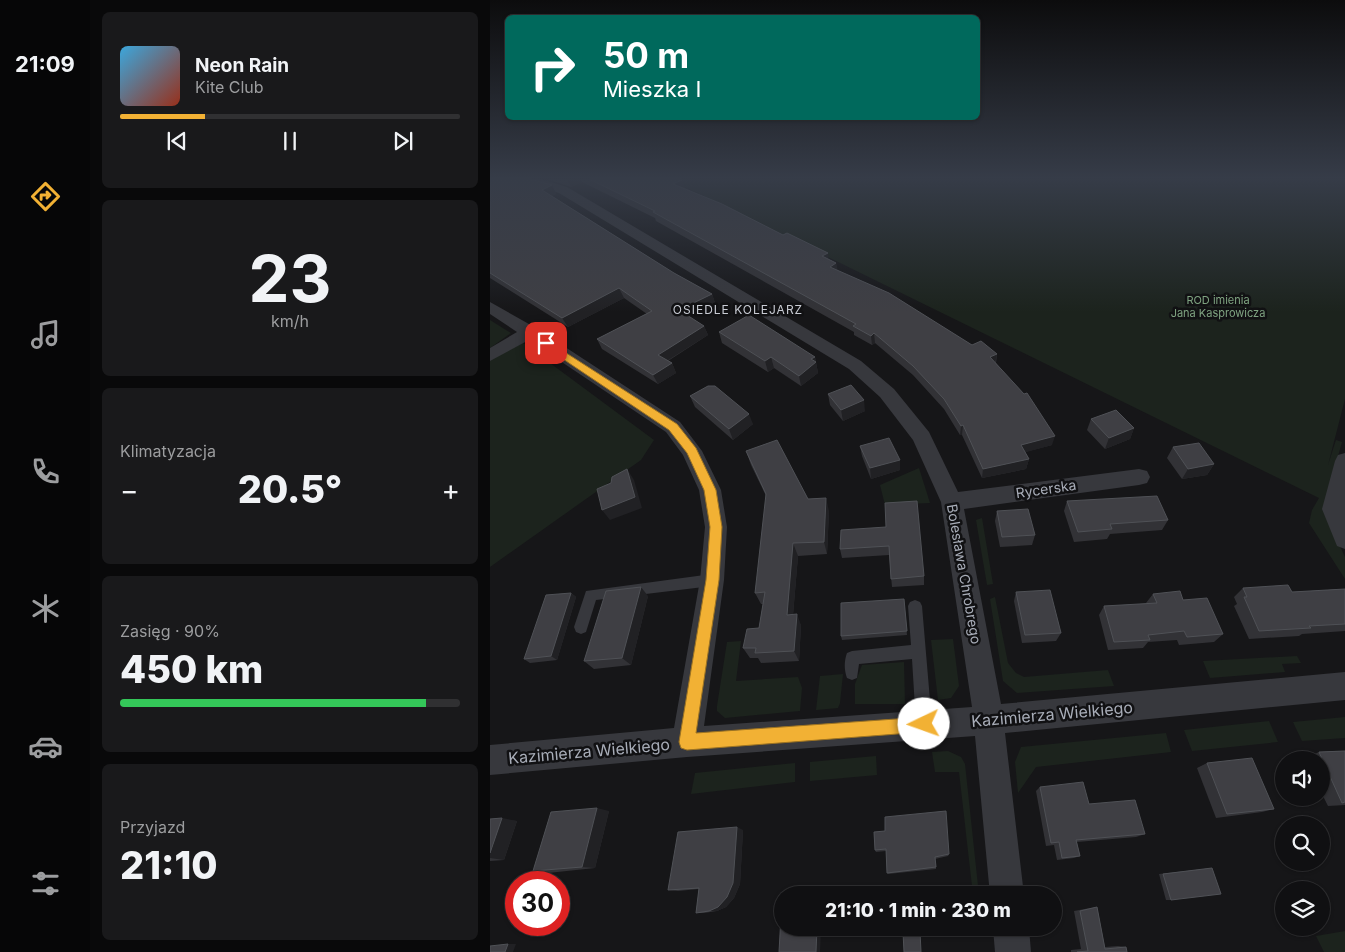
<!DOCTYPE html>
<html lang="pl">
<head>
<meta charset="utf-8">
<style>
	:root { --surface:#101012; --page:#19191b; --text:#f1f3f6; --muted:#9c9d9f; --line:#303032; --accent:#f2b134 }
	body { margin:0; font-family:Inter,sans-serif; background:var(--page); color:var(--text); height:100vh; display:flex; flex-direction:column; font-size:19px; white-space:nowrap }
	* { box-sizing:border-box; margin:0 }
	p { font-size:16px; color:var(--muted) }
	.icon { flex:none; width:28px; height:28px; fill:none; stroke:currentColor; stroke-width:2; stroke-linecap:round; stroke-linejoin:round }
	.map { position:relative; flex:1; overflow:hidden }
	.sheet { display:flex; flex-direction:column; gap:12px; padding:12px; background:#09090a; width:400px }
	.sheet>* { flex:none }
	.top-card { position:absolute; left:15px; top:15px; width:475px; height:105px; border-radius:8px; box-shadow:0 1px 4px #0004,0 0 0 1px var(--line); background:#00695c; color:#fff; overflow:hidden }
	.controls { position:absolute; left:785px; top:751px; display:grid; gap:10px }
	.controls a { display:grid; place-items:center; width:55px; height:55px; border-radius:50%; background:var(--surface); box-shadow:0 1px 4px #0004,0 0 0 1px var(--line); font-size:25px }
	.speed { position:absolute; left:15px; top:871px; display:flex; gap:10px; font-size:25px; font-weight:700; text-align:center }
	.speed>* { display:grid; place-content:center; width:65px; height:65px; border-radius:50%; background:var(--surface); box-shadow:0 1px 4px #0004,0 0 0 1px var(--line); line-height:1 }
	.speed .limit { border:8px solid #d22; background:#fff; color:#111 }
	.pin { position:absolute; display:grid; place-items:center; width:42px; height:42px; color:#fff; margin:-21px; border-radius:10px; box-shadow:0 2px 8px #0006 }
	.me { position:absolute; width:55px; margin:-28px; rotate:267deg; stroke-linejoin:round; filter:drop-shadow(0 0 4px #0008) }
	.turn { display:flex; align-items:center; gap:18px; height:105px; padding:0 15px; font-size:22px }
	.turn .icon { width:65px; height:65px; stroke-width:2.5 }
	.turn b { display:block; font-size:35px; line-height:42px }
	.big { font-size:38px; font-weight:800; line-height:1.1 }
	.sheet .widget { flex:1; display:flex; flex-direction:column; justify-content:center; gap:8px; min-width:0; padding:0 18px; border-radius:8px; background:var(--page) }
	.sheet .dial { align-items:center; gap:0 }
	.dial b { font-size:65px; line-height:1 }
	.song { display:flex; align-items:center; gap:15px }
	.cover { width:60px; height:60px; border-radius:8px; background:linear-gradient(135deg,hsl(200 70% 55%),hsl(10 70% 35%)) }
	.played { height:5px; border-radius:2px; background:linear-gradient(90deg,var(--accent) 25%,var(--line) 25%) }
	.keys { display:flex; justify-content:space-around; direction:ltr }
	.heat { display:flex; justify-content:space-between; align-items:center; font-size:28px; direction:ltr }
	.charge { height:8px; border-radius:4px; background:linear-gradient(90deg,#34c759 90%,var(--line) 0) }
	.trip { position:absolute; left:284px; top:886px; width:288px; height:50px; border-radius:25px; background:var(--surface); box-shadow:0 1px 4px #0004,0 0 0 1px var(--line); font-weight:800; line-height:50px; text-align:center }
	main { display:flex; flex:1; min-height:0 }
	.tabs { display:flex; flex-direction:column; width:90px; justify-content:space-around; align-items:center; background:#060607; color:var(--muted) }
	.tabs .icon { width:35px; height:35px }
	.tabs .on { color:var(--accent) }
	.tabs b { font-size:22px; color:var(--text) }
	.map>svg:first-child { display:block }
	.green { fill:#1c231d }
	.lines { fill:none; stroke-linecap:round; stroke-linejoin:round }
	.lane { fill:#37383d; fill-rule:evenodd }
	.street { fill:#37383d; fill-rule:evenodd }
	.wall { fill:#323236 }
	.shaded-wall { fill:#212124 }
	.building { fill:#3f3f44; stroke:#4f5156 }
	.route { fill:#f2b134; stroke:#9d7322 }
	.labels { text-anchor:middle; stroke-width:5; stroke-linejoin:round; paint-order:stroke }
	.far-park-label { font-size:11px; fill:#7fa381; stroke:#111113 }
	.far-neighbourhood-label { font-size:12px; letter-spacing:1px; fill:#c9ccd4; stroke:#111113 }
	.street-label { font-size:14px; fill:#a8adb8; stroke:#111113 }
	.near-street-label { font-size:16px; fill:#a8adb8; stroke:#111113 }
</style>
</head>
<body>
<main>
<nav class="tabs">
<b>21:09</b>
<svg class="icon on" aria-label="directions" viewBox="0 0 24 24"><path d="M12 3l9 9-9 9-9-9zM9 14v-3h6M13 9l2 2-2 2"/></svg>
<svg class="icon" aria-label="music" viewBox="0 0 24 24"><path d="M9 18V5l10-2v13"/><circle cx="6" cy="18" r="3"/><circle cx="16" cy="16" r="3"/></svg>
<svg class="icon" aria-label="phone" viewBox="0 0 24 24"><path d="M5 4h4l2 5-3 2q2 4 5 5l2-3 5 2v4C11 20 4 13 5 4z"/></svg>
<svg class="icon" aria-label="climate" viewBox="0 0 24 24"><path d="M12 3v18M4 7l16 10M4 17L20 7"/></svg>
<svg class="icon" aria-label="car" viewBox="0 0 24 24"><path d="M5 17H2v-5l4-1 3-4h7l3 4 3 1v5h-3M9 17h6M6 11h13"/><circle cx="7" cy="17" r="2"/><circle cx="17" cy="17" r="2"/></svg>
<svg class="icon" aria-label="filters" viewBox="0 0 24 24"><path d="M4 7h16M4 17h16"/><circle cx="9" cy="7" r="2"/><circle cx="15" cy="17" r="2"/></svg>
</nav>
<section class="sheet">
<div class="widget">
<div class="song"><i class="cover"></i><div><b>Neon Rain</b><p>Kite Club</p></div></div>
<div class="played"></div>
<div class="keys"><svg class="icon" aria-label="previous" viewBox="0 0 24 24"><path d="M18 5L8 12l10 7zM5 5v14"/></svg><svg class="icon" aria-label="pause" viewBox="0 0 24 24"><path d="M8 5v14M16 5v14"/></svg><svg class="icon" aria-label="next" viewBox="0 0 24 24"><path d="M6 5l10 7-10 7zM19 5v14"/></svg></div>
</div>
<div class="widget dial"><b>23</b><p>km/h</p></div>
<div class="widget"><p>Klimatyzacja</p>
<div class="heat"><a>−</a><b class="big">20.5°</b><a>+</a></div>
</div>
<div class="widget"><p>Zasięg · 90%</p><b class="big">450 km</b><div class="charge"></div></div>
<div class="widget"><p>Przyjazd</p><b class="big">21:10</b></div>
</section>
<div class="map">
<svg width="855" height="952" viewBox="0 0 855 952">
	<rect width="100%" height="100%" fill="#161618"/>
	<g class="green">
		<polygon points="179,179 855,179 855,399 838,465 846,440 852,442 834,505 835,515 855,557 855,579 819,523 822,510 829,498"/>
		<polygon points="0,320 21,333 0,348"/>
		<polygon points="33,343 164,440 151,460 0,567 0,359"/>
		<polygon points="429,468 440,503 395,505 390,485"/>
		<polygon points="492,518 503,584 497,585 486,520"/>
		<polygon points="505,597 518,663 526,673 534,677 618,670 624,686 527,693 513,681 500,599"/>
		<polygon points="463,639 469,686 461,698 448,700 441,640"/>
		<polygon points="251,641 246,681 308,677 312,688 310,711 235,718 227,711 227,706 237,642"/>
		<polygon points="807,656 811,663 792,664 795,672 720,678 713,661"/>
		<polygon points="414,662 415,704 365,704 365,684 372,665"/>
		<polygon points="353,674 350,703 348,708 326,710 330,676"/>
		<polygon points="855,717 855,738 812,741 803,722"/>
		<polygon points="779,721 788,742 702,751 694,730"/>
		<polygon points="676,733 681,752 546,767 528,793 525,762 531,747"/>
		<polygon points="458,751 471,757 475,764 489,895 483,895 469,772 445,772 442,752"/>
		<polygon points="386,756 387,775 320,781 320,762"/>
		<polygon points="305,763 305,782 201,794 205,773"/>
		<polygon points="855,931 855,952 834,952 826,936"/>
	</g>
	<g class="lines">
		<g class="lane">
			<polygon points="222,574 227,576 229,580 227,584 222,586 106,600 96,632 91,634 86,632 84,627 96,591"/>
			<path d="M425 600 430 602 432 606 442 724 439 729 434 732 429 729 426 724 422 659 369 664 367 678 362 680 357 678C354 670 354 661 357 653L362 651 421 645 418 606 420 602Z"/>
		</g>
		<g class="street">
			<polygon points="28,179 51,179 77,187 371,361 404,389 439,432 468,492 649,469 657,471 660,477 657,483 649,485 474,509 511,704 855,672 855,700 515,733 534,895 500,895 485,736 197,757 0,775 0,745 184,728 210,580 215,527 209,490 193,455 176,432 39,340 0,361 0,348 27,332 0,314 0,302 46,328 190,422 212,451 231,490 237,527 234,580 214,726 482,707 451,502 423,440 390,397 359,369 69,193 30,181"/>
			<polygon points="855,453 855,549 847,546 832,509 845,461 848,455"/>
			<polygon points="503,928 539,928 541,952 505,952"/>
		</g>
	</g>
	<g class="wall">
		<polygon points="0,179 62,185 66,194 62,196 184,273 222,294 225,303 199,316 214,326 218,335 178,361 182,363 186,373 168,384 112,349 107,339 157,314 134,298 78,327 0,278"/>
		<polygon points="57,179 190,179 195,188 346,263 347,270 482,345 507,354 506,363 562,445 535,452 539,459 536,469 492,478 472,435 470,435 454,409 423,375 385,343 382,345 364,335 364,332 166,221 165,218 92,182 81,187"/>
		<polygon points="229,332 325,357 328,373 311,386 284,368 278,372 232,343"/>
		<polygon points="338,394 375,411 353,421 340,405"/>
		<polygon points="200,396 263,424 243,440 205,407"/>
		<polygon points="601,419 644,428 640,439 615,449 597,430"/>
		<polygon points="370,446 410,470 381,479 372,456"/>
		<polygon points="683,447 724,464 717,475 692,479 677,458"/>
		<polygon points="256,451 318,499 339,511 337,554 308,556 303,615 311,625 309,661 271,663 268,658 260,658 253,648 269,628 273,604 271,604 265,593 276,496 261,465"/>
		<polygon points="577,501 678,520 672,530 620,534 617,539 584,542 574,511"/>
		<polygon points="507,511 545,535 542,545 510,547 505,521"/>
		<polygon points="396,527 434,576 434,585 402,587 399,555 352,558 350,549"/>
		<polygon points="753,588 802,592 855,589 855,631 812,634 809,636 759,639 744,606 747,604 744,597"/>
		<polygon points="526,592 571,633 566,641 532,643 524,601"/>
		<polygon points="81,593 86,597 67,660 40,663 34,659"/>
		<polygon points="663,594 693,600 733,634 724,642 689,645 687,640 658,642 653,648 618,650 609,615 614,606 657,604 656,603"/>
		<polygon points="158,596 141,665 104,669 94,661"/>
		<polygon points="414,599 417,635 352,640 351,636"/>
		<polygon points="855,751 855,805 838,806 831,792 831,760 817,760 816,758 829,752"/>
		<polygon points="717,763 784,809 772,812 726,818 707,768"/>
		<polygon points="550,787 599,804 655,834 646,837 587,842 590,856 584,858 567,860 564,845 556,846 546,791"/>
		<polygon points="119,811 105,868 58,873 43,871"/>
		<polygon points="0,819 27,821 14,860 0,861"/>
		<polygon points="253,830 250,884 244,898 236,907 227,911 214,913 206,913 209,889 188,891 178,890"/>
		<polygon points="384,832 459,854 458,856 445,859 446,867 446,869 398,874 397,873 396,851 386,852 385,850"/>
		<polygon points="722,868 681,900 676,900 669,874"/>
		<polygon points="607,907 615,947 628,946 636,947 637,952 581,952 581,950 591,949 584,911 600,908"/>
	</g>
	<g class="shaded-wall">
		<polygon points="77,179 91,179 92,182 81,187"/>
		<polygon points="192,180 195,188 183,184"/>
		<polygon points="62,185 66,194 56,198 52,190"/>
		<polygon points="338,253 339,262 332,256"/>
		<polygon points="346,263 348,272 340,267"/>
		<polygon points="129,288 134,298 78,327 72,318"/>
		<polygon points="222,294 225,303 193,320 189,310"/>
		<polygon points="214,326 218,335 172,364 168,355"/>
		<polygon points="384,333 385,343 382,345 381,336"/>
		<polygon points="507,354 505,364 500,357"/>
		<polygon points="281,357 284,368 278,372 275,361"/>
		<polygon points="325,357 328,373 311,386 309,376 321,359"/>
		<polygon points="182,363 186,373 168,384 163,375"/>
		<polygon points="374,400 375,411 353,421 351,410"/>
		<polygon points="259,414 263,424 243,440 239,429"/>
		<polygon points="473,425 472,435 470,435 471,426"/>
		<polygon points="644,428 640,439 615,449 619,438"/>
		<polygon points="565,436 562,445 529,454 531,445"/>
		<polygon points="539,459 536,469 492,478 493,469"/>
		<polygon points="410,460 410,470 381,479 380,468"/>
		<polygon points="724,464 717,475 692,479 698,469"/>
		<polygon points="137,469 144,480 152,508 120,520 112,510"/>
		<polygon points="336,498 339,511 337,554 334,542"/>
		<polygon points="303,543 308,556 302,626 297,615"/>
		<polygon points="151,587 158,596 141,665 132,658"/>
		<polygon points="81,593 86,597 67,660 61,656"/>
		<polygon points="307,614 311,625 309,661 304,651"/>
		<polygon points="107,808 119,811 105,868 92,867"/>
		<polygon points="12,818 27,821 14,860 0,858 0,853"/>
		<polygon points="247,827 253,830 250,884 244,898 236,907 227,911 219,911"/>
		<polygon points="328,891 332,892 332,895 328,895"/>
		<polygon points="327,928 331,928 330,952 326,952"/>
		<polygon points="18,944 26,944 23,952 15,952"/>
	</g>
	<g class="building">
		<polygon points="0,179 40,179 62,185 52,190 184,273 222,294 189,310 214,326 168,355 182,363 163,375 107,339 162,311 129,288 72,318 0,273"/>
		<polygon points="99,179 190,179 192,180 183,184 232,204 293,235 297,233 338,253 332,256 346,263 340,267 399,293 482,345 491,341 507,354 500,357 534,394 537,393 565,436 531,445 539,459 493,469 473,425 471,426 454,399 423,366 384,333 381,336 363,326 366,324 163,212 165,211"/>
		<polygon points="259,315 325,357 321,359 326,362 309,376 281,357 275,361 229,332"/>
		<polygon points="361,385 374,400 351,410 338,394"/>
		<polygon points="218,386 225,386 259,414 239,429 200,396"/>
		<polygon points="626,410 644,428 619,438 601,419"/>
		<polygon points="399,438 410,460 380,468 370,446"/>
		<polygon points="287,440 318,499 336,498 334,542 303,543 297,615 307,614 304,651 265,653 266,648 253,648 257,629 269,628 275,592 265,593 276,494 256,451"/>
		<polygon points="709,443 724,464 698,469 683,447"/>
		<polygon points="137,469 145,497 112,510 107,489 121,483 122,477"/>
		<polygon points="667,496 678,520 620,524 622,529 588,532 577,501"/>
		<polygon points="427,501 434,576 401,579 399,546 350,549 351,530 396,527 395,503"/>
		<polygon points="538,509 545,535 512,537 507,511"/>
		<polygon points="798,585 802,592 855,589 855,624 819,626 821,628 769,631 754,597 757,597 753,588"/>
		<polygon points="151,587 132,658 94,661 116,591"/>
		<polygon points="560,590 571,633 535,635 526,592"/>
		<polygon points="690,591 693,600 717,598 733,634 697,637 694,631 658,635 660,640 624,642 614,606 667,603 663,594"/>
		<polygon points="81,593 61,656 34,659 56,595"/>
		<polygon points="414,599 417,631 351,636 351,603"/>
		<polygon points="855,751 855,802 852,803 829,752"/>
		<polygon points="762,758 784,809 737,814 717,763"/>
		<polygon points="593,782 599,804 645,800 655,834 586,840 590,856 572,858 569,842 561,843 550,787"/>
		<polygon points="107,808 92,867 43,871 61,812"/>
		<polygon points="456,811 459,854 445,857 446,867 397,873 396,849 385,850 384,832 395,831 395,817"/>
		<polygon points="12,818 0,853 0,819"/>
		<polygon points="247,827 243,883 237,897 228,907 219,911 206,913 209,888 178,890 188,832"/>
		<polygon points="722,868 731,894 681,900 673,874"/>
		<polygon points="328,891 328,895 298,895"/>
		<polygon points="292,898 292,928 327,928 326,952 289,952"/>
		<polygon points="607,907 615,949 636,947 637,952 587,952 598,951 590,911"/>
		<polygon points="430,931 431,952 414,952 413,932"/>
		<polygon points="18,944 15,952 0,952 0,946"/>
	</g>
	<linearGradient id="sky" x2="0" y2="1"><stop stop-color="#0c0c0d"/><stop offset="0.57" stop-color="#363c48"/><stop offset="1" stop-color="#363c48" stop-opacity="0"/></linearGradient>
	<rect width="855" height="312" fill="url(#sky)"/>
	<polygon class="route" points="56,340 187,424 206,448 226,490 232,527 229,580 206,733 434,717 439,719 441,724 439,730 434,732 197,750 191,748 189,742 216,580 220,527 214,490 197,453 179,430 52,345 51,343"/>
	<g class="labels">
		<g class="far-park-label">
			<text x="728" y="304">ROD imienia<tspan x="728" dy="13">Jana Kasprowicza</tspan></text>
		</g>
		<g class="far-neighbourhood-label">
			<text x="248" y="314">OSIEDLE KOLEJARZ</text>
		</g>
		<g class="street-label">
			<text transform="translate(556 489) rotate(-8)" y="5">Rycerska</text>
			<text transform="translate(474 574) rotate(80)" y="5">Bolesława Chrobrego</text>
		</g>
		<g class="near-street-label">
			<text transform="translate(562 714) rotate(-5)" y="6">Kazimierza Wielkiego</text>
			<text transform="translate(99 751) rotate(-5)" y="6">Kazimierza Wielkiego</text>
		</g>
	</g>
</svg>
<div class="controls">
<a><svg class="icon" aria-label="sound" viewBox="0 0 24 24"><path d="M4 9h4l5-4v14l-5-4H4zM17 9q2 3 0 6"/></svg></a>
<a><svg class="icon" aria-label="search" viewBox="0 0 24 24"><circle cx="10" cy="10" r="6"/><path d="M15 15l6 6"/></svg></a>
<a><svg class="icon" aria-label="layers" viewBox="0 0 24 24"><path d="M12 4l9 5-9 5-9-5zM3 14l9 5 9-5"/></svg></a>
</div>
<div class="speed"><div class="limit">30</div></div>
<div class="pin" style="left:56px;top:343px;background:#d93025"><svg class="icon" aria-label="arrive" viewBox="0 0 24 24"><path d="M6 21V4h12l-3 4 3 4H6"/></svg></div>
<svg class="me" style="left:434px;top:724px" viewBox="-20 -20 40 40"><circle r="19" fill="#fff"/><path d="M0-13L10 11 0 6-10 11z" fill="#f2b134"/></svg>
<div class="trip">21:10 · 1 min · 230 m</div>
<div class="top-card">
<div class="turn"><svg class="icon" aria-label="right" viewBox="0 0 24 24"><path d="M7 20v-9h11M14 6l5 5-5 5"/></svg><div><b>50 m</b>Mieszka I</div></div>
</div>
</div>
</main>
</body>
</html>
